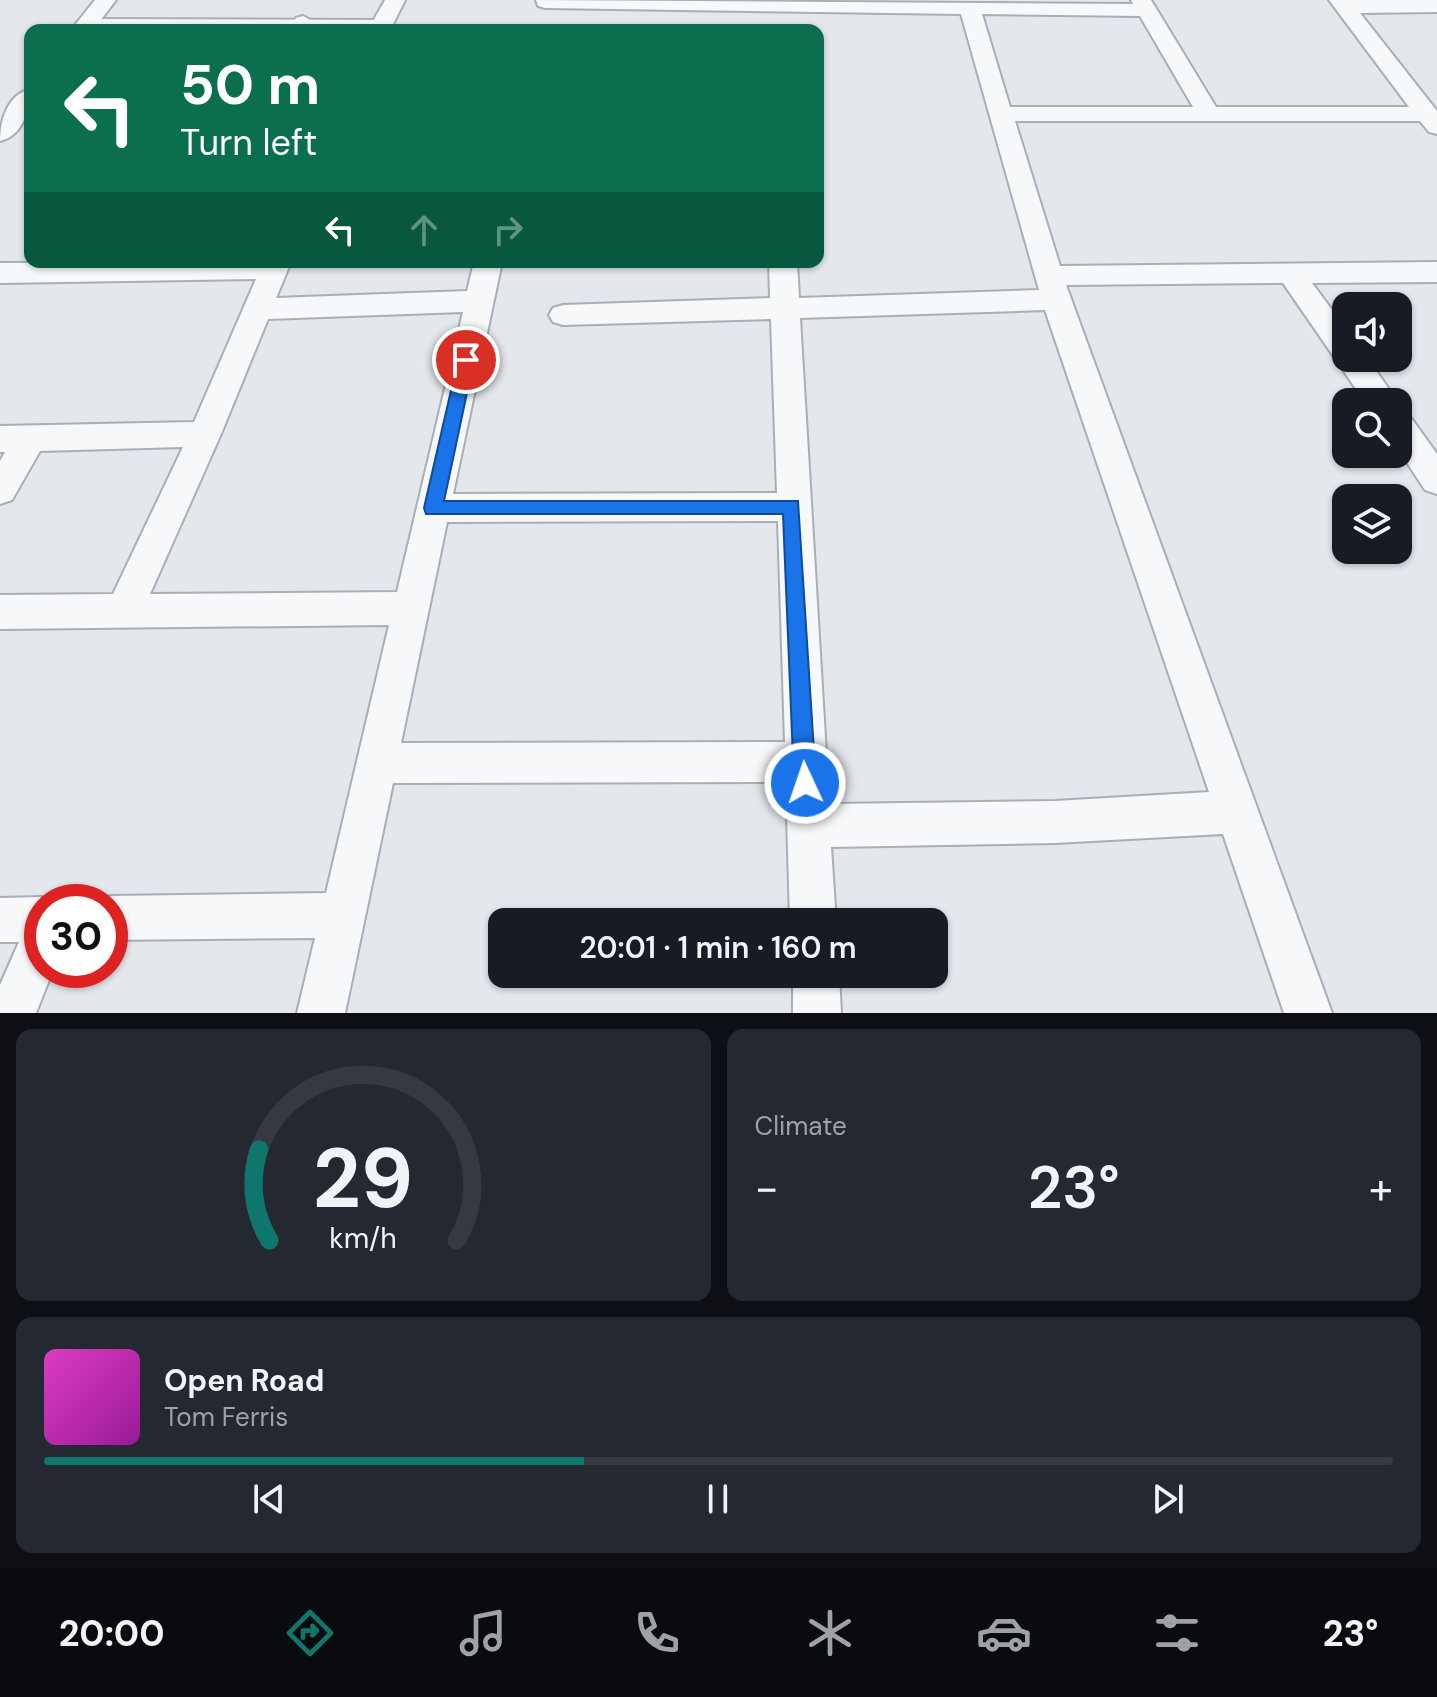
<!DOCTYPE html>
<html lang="en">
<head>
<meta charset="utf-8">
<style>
	:root { --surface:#171b24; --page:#242831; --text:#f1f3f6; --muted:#9ea1a6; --line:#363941; --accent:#0f766e }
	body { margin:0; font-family:"DM Sans",sans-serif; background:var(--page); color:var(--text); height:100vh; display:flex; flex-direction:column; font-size:30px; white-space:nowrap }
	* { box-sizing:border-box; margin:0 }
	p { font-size:26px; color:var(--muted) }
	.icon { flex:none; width:44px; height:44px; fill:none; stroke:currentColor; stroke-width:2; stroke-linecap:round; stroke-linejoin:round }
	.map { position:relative; height:1013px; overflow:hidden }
	.sheet { display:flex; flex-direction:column; gap:16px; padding:16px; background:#0d0f14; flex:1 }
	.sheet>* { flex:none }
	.guide { position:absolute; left:24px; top:24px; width:800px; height:244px; border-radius:16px; box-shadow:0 2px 6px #0004; background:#0b6e4f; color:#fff; overflow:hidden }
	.controls { position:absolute; left:1332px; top:292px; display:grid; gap:16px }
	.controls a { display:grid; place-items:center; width:80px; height:80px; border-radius:16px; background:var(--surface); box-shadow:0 2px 6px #0004; font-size:40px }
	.speed { position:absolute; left:24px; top:884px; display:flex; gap:16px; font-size:40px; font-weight:700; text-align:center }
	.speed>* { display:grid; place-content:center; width:104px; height:104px; border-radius:50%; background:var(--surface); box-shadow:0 2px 6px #0004; line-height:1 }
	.speed .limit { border:12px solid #d22; background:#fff; color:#111 }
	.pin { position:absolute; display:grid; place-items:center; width:68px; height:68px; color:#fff; margin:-34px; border:4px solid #fff; border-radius:50%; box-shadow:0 2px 8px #0007 }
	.me { position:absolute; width:88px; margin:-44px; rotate:357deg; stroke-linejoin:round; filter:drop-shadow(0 0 6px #0008) }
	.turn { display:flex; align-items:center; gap:28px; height:168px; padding:0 24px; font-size:36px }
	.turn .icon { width:104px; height:104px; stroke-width:2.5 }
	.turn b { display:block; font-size:56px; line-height:68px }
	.lanes { display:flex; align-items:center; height:76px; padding:0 24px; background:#0003; justify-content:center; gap:40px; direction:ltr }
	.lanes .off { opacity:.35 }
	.big { font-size:60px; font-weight:600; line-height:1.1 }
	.sheet .card { flex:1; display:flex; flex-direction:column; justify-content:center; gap:12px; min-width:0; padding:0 28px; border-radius:16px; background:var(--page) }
	.sheet .dial { align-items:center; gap:0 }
	.dial svg { height:208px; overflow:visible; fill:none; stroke:var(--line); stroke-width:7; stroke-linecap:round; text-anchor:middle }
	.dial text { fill:var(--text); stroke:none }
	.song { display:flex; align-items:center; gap:24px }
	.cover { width:96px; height:96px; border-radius:12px; background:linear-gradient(135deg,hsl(310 70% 55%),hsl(300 70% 35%)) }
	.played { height:8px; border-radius:4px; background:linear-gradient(90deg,var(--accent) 40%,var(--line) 40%) }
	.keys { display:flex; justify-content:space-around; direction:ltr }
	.heat { display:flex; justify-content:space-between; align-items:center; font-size:44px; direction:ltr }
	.sheet .tiles { flex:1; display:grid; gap:16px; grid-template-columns:1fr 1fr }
	.card:last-child { grid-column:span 2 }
	.trip { position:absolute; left:488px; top:908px; width:460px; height:80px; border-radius:16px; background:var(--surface); box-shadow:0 2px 6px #0004; font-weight:600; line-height:80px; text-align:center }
	.tabs { display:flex; height:128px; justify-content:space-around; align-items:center; background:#090b0e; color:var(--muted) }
	.tabs .icon { width:56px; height:56px }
	.tabs .selected { color:var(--accent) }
	.tabs b { font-size:36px; color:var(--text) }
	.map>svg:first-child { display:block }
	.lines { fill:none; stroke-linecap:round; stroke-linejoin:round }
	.service-casing { stroke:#a9aeb7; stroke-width:4 }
	.minor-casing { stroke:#a9aeb7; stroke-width:4 }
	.service { fill:#f7f8fa; fill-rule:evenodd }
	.minor { fill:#f7f8fa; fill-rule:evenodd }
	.route { fill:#1a73e8; stroke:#114b97; stroke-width:2 }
</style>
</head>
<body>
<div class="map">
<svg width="1437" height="1013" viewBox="0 0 1437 1013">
	<rect width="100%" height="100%" fill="#e4e7ec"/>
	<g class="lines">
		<defs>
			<polygon id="service" points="85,19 382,20 388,23 382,26 89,24 85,23"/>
			<g id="minor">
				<polygon points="95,0 116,0 93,30 71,30"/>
				<polygon points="385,0 405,0 390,30 368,30"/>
				<path d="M536 0 1133 4 1131 0H1151L1216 107H1409L1329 0H1437V12L1360 13 1437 111V134L1429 132 1420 121H1015L1060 266 1437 262V282L1312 283 1346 329V358H1367L1398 402H1365L1283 283 1066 285 1332 1013H1284L1223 834 1055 843 831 847 836 922H790L786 782 393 783 345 1013H297L315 938 110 940V902H94L110 896 326 893 389 625 0 629V595L113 594 183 447 40 451 12 500 0 504V461L5 452H0V426L194 422 256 279 0 283V263L291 262 276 298 467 291 474 262H502L453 494 777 493 771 319 563 325 553 322 549 315 553 308 563 305 770 298 769 262H797L799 298 1039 290 961 14 545 8 538 6ZM982 14 1140 16 1193 107H1010ZM1045 310 1209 792 1055 801 829 804 800 318ZM463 312 397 592 150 594 221 434 268 319ZM778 521 785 742 401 743 447 522Z"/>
				<polygon points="303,16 314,22 310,30 288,30 296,18"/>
				<path d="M30 89C30 109 23 136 0 141 0 121 7 95 30 89Z"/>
				<polygon points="1398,412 1409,415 1437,454 1437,494 1425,490 1398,449"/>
				<polygon points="42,897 55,902 42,902 42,970 53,970 36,1013 0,1013 0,985 19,942 0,942 0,898"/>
				<polygon points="793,974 839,974 841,1013 793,1013"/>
			</g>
		</defs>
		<use href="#service" class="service-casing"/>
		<use href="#minor" class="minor-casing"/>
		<use href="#service" class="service"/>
		<use href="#minor" class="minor"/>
	</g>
	<polygon class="route" points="466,354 474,360 444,501 798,501 816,783 813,791 805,794 798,791 794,783 783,514 426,514 424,508 458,360"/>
</svg>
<div class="controls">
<a><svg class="icon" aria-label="sound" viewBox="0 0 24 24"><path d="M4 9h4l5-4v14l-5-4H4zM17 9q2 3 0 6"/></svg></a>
<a><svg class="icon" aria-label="search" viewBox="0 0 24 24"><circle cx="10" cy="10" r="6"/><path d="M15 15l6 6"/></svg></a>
<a><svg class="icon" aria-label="layers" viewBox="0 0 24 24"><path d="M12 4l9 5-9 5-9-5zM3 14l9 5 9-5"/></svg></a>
</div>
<div class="speed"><div class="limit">30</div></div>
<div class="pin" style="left:466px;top:360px;background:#d93025"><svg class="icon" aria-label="arrive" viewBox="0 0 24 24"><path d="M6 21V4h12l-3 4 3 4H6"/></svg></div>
<svg class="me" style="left:805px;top:783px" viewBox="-20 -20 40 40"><circle r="17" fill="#1a73e8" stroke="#fff" stroke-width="3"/><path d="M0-11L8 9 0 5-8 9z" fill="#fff"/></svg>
<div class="trip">20:01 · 1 min · 160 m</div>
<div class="guide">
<div class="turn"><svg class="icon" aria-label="left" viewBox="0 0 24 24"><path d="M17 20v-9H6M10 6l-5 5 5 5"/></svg><div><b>50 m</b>Turn left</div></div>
<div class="lanes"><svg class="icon" aria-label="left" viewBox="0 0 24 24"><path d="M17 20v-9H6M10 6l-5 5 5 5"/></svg><svg class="icon off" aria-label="ahead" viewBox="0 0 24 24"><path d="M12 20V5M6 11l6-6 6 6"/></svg><svg class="icon off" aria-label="right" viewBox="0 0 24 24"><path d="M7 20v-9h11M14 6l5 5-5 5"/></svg></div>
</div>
</div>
<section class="sheet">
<div class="tiles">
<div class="card dial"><svg viewBox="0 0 100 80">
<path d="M14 69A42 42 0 1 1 86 69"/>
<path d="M14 69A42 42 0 0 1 10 34" stroke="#0f766e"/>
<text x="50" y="56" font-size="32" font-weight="700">29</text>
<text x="50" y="72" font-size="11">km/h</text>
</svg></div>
<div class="card"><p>Climate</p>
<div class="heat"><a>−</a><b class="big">23°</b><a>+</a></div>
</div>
<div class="card">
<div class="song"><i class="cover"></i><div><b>Open Road</b><p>Tom Ferris</p></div></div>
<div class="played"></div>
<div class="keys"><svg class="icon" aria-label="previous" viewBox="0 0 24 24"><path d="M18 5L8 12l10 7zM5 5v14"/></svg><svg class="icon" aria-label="pause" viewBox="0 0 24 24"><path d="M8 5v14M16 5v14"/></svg><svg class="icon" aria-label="next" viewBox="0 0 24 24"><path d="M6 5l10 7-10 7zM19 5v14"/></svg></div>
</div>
</div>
</section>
<nav class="tabs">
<b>20:00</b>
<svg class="icon selected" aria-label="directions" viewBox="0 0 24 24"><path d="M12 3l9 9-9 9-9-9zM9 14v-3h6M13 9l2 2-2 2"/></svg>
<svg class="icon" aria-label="music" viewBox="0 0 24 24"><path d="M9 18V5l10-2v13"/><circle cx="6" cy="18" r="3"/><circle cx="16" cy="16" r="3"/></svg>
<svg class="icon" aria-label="phone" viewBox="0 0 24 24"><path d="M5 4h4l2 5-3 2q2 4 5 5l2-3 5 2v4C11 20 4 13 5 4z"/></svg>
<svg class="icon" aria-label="climate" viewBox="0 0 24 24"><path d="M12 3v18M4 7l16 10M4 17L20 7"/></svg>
<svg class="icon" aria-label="car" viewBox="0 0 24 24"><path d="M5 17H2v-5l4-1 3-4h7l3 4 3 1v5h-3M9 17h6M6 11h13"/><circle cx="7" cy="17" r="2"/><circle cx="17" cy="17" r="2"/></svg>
<svg class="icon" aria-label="filters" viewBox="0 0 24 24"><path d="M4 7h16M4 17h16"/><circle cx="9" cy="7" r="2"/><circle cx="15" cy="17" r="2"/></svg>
<b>23°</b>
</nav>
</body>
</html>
